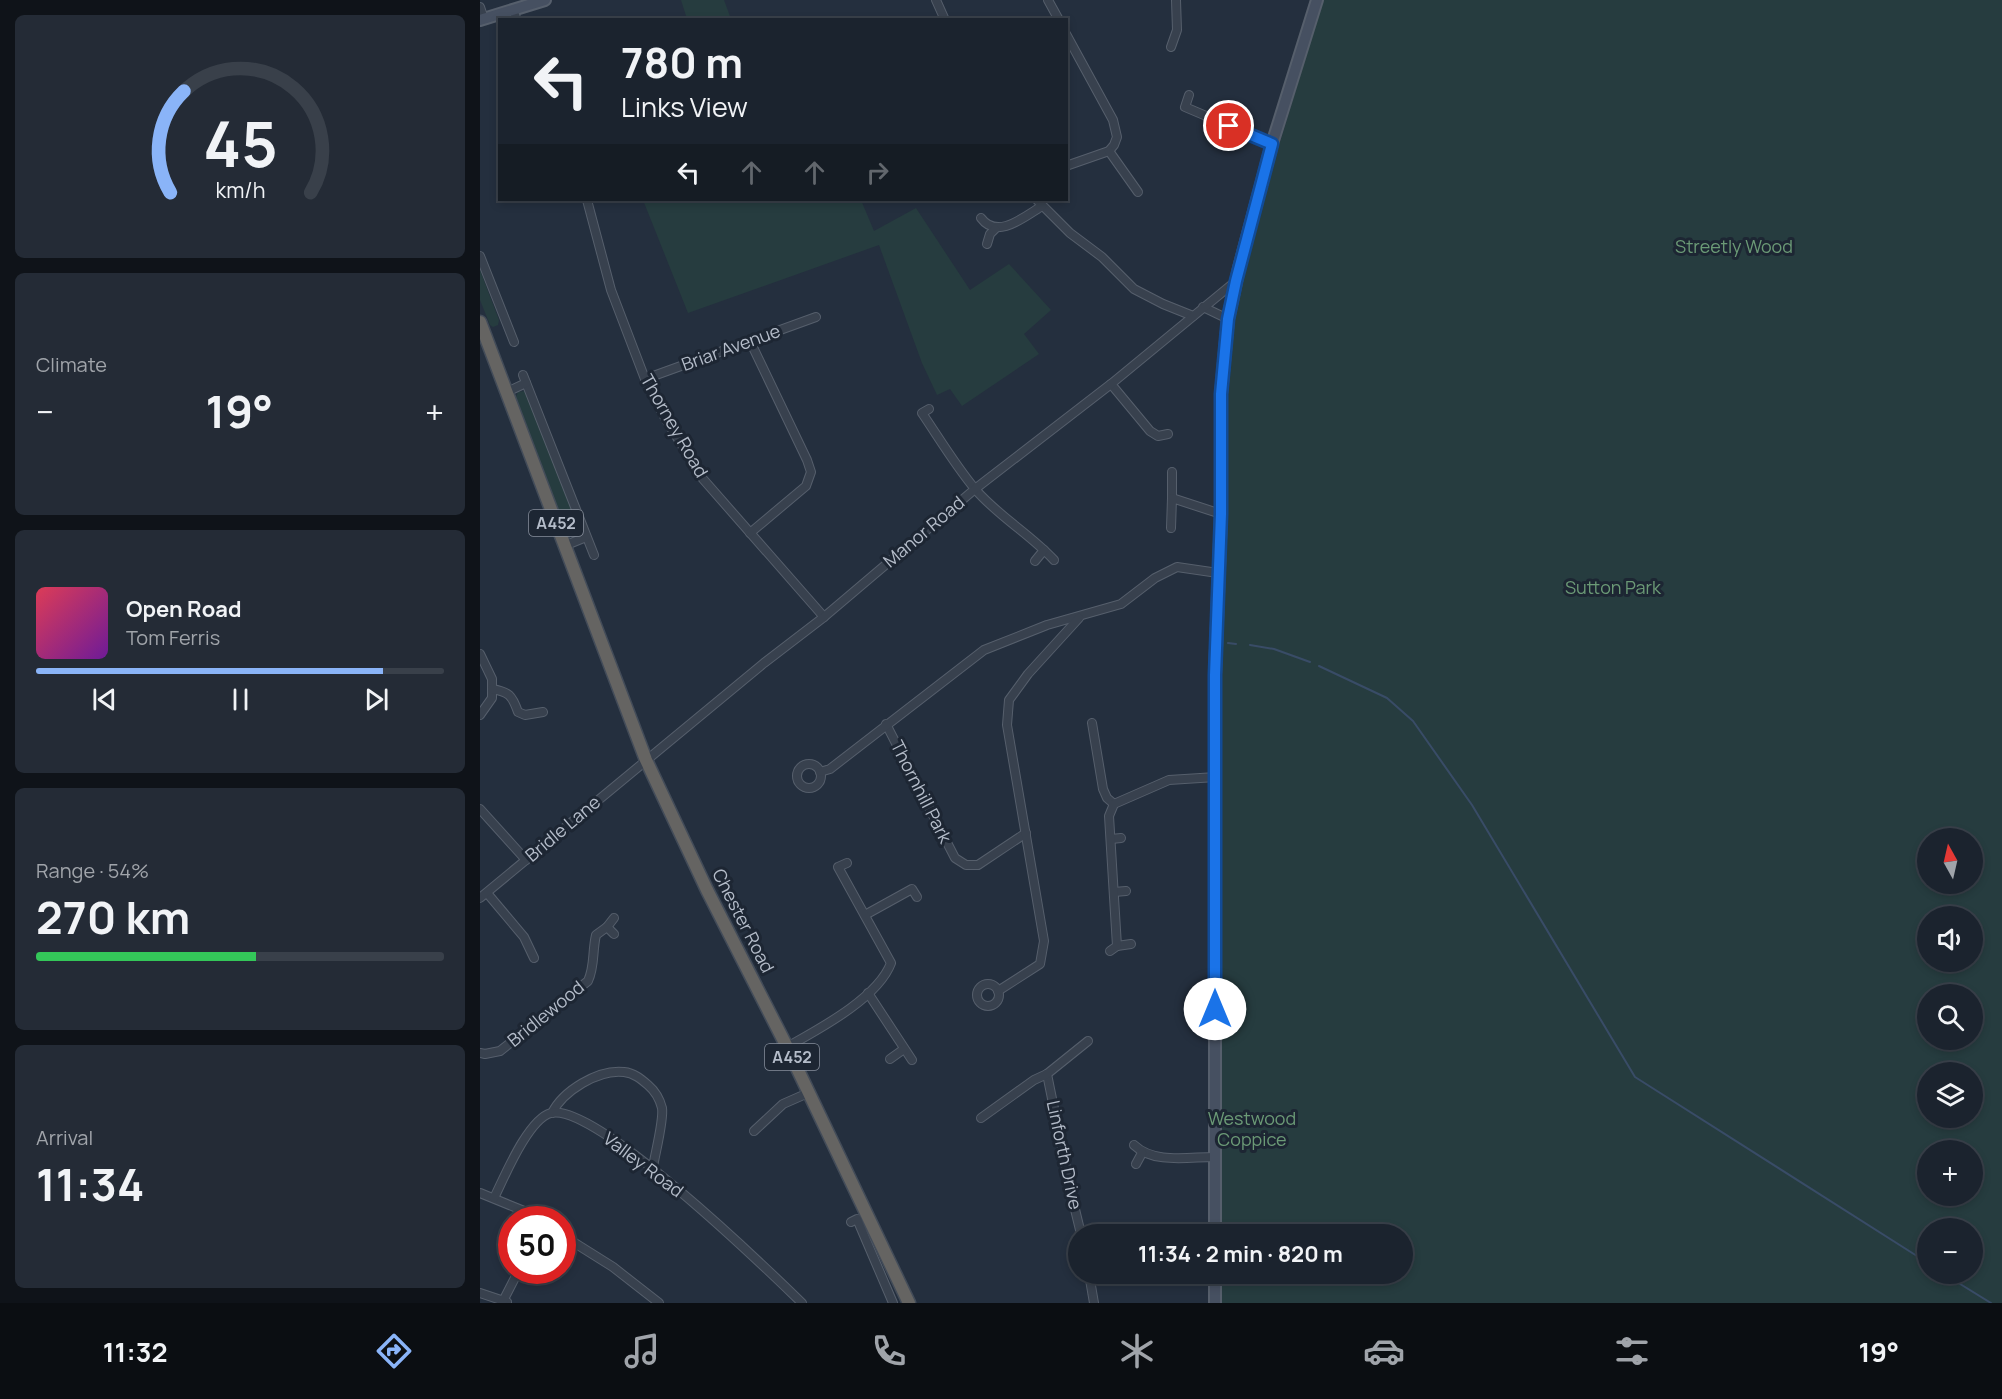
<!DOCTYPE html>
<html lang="en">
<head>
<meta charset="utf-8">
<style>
	:root { --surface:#1b232e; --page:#242b36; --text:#f1f3f6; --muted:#a0a4aa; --line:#39404a; --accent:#8ab4f8 }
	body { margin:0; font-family:Manrope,sans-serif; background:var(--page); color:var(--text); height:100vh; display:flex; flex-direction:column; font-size:22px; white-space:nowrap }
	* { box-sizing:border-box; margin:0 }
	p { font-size:20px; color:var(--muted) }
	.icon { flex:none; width:33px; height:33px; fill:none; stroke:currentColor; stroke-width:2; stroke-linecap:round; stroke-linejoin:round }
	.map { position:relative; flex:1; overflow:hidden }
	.side { display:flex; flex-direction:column; gap:15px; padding:15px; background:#0f1319; width:480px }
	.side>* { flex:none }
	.top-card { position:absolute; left:18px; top:18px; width:570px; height:183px; border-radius:0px; box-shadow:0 3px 9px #0003,0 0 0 2px var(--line); background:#1b232e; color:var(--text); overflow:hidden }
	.needle { width:39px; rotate:352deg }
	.controls { position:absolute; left:1437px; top:828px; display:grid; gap:12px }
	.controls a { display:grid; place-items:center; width:66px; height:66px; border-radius:50%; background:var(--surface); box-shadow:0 3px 9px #0003,0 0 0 2px var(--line); font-size:30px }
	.speed { position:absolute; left:18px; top:1206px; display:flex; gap:12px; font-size:30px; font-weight:700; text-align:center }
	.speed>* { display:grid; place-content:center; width:78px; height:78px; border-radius:50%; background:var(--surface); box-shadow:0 3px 9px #0003,0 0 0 2px var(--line); line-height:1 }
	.speed .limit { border:9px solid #d22; background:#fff; color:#111 }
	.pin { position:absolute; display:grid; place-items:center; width:51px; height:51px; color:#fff; margin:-26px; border:3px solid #fff; border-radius:50%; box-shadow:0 2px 6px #0007 }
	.me { position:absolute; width:66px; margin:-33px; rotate:0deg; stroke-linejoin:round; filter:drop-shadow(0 0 4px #0008) }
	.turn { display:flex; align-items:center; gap:21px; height:126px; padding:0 24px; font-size:27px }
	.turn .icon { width:78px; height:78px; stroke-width:2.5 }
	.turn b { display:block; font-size:42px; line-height:51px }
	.lanes { display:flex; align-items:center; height:57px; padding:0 24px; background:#0003; justify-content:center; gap:30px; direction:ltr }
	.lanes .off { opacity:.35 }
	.big { font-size:45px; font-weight:700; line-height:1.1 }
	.side .card { flex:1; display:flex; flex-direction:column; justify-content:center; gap:9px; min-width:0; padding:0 21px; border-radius:9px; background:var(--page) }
	.side .dial { align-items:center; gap:0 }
	.dial svg { height:156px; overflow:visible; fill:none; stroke:var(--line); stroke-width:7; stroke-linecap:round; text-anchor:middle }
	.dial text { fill:var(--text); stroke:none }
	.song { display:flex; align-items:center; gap:18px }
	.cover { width:72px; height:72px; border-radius:9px; background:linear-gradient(135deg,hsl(350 70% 55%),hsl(280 70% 35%)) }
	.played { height:6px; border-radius:3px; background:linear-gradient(90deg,var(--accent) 85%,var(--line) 85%) }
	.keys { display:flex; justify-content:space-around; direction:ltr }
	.heat { display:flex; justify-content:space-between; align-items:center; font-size:33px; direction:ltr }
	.charge { height:9px; border-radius:4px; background:linear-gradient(90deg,#34c759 54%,var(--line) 0) }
	.trip { position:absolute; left:588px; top:1224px; width:345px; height:60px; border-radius:30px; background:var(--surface); box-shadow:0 3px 9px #0003,0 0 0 2px var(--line); font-weight:700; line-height:60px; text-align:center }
	.dock { display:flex; height:96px; justify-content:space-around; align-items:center; background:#0b0e12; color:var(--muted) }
	.dock .icon { width:42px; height:42px }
	.dock .on { color:var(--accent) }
	.dock b { font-size:27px; color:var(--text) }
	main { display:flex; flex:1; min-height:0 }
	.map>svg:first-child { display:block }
	.green { fill:#263c3f; fill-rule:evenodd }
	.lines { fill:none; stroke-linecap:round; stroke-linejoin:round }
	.stream { stroke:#394c67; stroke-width:2 }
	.minor-casing { stroke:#565f6c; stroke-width:10 }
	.secondary-casing { stroke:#565f6c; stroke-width:14 }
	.trunk-casing { stroke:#434c59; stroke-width:15 }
	.minor { stroke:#38414e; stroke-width:8 }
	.secondary { stroke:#465061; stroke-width:10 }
	.trunk { stroke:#656462; stroke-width:12 }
	.route-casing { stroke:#114b97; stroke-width:15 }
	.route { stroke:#1a73e8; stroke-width:10 }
	.labels { text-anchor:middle; stroke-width:6; stroke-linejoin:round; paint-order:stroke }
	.shield { fill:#1d2633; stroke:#878f9c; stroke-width:1.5 }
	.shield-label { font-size:16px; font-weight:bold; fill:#b4bcc9 }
	.park-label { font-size:18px; fill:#6b9a76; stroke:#1d2633 }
	.street-label { font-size:18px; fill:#b4bcc9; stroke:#1d2633 }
</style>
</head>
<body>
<main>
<section class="side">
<div class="card dial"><svg viewBox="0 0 100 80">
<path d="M14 69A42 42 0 1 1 86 69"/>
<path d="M14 69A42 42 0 0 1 21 17" stroke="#8ab4f8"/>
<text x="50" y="56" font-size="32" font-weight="700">45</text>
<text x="50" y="72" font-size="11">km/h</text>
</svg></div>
<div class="card"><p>Climate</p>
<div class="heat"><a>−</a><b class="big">19°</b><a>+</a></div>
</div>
<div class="card">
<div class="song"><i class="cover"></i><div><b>Open Road</b><p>Tom Ferris</p></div></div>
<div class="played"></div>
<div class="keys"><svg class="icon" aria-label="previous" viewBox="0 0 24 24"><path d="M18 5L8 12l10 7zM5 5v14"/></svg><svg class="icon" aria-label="pause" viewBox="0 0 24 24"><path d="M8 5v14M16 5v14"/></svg><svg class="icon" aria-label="next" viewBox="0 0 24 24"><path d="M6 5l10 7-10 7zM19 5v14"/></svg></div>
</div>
<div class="card"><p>Range · 54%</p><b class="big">270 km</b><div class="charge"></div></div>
<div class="card"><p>Arrival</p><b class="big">11:34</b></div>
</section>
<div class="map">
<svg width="1522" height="1303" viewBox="0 0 1522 1303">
	<rect width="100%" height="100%" fill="#242f3e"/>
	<g class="green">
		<polygon points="201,0 244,0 251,19 207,19"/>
		<path d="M843 0H1522V1303H740V1274H922V1234H740L739 1074 742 793 740 781 742 508 749 345 761 276 780 197 801 139ZM1448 838H1492V884H1448ZM1448 916H1492V962H1448ZM1448 994H1492V1040H1448ZM1448 1072H1492V1118H1448ZM1448 1150H1492V1196H1448ZM1448 1228H1492V1274H1448Z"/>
		<polygon points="163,200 381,200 394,231 436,208 490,290 529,264 571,310 544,334 559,354 482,406 470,389 457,395 442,363 399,245 208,313"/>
		<polygon points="0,270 19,320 18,325 13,327 10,325 0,300"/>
		<polygon points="45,391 99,528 99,535 88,536 35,399 38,392"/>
	</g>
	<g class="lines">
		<g class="stream">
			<polyline points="748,643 756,644"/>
			<polyline points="770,645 794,649 830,662"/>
			<polyline points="839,666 907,698 933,721 992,805 1155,1077 1448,1263"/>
			<polyline points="1464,1274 1511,1303"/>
		</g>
		<defs>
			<g id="minor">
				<polyline points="456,0 465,20"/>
				<polyline points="568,0 579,20"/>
				<polyline points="0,7 4,19"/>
				<polyline points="33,10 37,20"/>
				<polyline points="586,34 633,120 637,137 634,145 629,151 586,166"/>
				<polyline points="691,47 697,30 696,0"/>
				<polyline points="709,95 705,107 792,144"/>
				<polyline points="629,151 658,192"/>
				<polyline points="107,200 131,290 165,379 185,418 223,479 344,617"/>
				<polyline points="557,200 590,233 622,257 654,289 683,304 713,316"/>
				<path d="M501 218C517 240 544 217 562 206"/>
				<polyline points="507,244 510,234 515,229"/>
				<polyline points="0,256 34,342"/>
				<polyline points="723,307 748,319"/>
				<polyline points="43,375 114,555"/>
				<polyline points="165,379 336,317"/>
				<polyline points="631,384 670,431 678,436 688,434"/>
				<polyline points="27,392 46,383"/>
				<path d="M449 409 442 413C459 438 475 465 495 489 518 516 550 534 574 560"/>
				<polyline points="692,498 692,472"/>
				<polyline points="691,528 692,498 741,514"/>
				<polyline points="270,533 326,486 331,472 327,460 270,341"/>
				<polyline points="84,546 106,537"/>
				<polyline points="555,561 564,550"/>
				<polyline points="0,654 12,679 12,698 0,715"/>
				<path d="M12 689C29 692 32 695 38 712L45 715 63 712"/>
				<polyline points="612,723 623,789 627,798 634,804"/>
				<polyline points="406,724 475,858 486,865 498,865 546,833"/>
				<circle cx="329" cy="776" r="12"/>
				<polyline points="340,772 350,769 504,650 567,625 641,604 675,578 697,567 738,573"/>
				<polyline points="0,809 46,860"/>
				<polyline points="631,839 641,838"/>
				<polyline points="634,892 646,891"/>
				<polyline points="7,893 44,937 54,958"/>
				<polyline points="0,898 284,663 344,617 495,489 631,384 756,281"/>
				<polyline points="385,915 432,889 437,897"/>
				<polyline points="127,927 134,934"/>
				<polyline points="637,946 651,944"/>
				<polyline points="630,951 637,946 629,816 634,804 689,780 736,777"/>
				<circle cx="508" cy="995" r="11"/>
				<polyline points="518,991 560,964 564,941 527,725 529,700 548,674 599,618"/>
				<polyline points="388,993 432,1060"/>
				<path d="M307 1047C339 1029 398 998 411 963L358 867 367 863"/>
				<path d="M0 1053 5 1054 20 1051 108 981C115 966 112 952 116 935L127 927 134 918"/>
				<polyline points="410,1059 424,1049"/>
				<polyline points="567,1074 592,1197 601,1234"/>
				<path d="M72 1113C83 1091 118 1069 144 1072 154 1073 161 1079 168 1085 175 1091 180 1100 182 1108 184 1120 175 1154 173 1167"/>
				<polyline points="501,1118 554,1080 567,1074 608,1041"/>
				<polyline points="274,1131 303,1104 328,1093"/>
				<path d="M654 1145C674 1164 708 1157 734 1157"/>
				<polyline points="656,1164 662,1153"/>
				<polyline points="0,1193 44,1211 58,1220"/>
				<path d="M14 1198C24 1178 48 1119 71 1113 115 1102 287 1269 322 1303"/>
				<polyline points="371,1222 377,1219 413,1303"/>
				<polyline points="82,1235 133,1267 179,1303"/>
				<polyline points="609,1274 614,1303"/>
				<polyline points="0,1293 27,1302"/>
				<polyline points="23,1301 39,1270"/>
			</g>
			<g id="secondary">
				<polyline points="0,20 65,0"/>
				<polyline points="735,1234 735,675 741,514 741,394 748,319 759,268 792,144 837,0"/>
				<polyline points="735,1274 735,1303"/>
			</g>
			<polyline id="trunk" points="0,322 166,760 227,890 307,1047 429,1303"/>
		</defs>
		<use href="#minor" class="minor-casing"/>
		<use href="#secondary" class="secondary-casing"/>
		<use href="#trunk" class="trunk-casing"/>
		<use href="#minor" class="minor"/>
		<use href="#secondary" class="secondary"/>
		<use href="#trunk" class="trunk"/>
	</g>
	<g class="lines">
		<defs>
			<polyline id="route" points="735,1009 735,675 741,514 741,394 748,319 756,281 792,144 749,126"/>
		</defs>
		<use href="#route" class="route-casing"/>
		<use href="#route" class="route"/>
	</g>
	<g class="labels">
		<g class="shield">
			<rect x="49" y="510" width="54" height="26" rx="4.5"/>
			<rect x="285" y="1044" width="54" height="26" rx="4.5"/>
		</g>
		<g class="shield-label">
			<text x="76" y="529">A452</text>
			<text x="312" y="1063">A452</text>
		</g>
		<g class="park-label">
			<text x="1254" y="253">Streetly Wood</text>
			<text x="1133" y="594">Sutton Park</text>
			<text x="772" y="1125">Westwood<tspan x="772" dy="21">Coppice</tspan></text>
		</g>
		<g class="street-label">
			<text transform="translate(251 348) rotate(-20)" y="6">Briar Avenue</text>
			<text transform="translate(194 426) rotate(60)" y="6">Thorney Road</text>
			<text transform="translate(444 532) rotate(-40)" y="6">Manor Road</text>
			<text transform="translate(441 792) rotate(63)" y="6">Thornhill Park</text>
			<text transform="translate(83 829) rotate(-40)" y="6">Bridle Lane</text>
			<text transform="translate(263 921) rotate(63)" y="6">Chester Road</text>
			<text transform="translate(66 1014) rotate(-39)" y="6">Bridlewood</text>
			<text transform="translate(584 1155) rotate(78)" y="6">Linforth Drive</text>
			<text transform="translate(163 1165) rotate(37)" y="6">Valley Road</text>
		</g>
	</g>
</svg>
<div class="controls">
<a><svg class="needle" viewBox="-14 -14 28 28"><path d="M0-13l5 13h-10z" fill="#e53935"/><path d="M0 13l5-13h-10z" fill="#a0a4aa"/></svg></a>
<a><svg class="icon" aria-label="sound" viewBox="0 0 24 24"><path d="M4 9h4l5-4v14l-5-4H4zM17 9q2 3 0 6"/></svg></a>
<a><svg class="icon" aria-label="search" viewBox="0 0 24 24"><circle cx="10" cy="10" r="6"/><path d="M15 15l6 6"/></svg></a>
<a><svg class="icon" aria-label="layers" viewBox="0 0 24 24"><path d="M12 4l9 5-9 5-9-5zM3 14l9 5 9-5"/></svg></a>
<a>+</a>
<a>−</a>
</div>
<div class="speed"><div class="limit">50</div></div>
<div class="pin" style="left:749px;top:126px;background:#d93025"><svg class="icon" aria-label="arrive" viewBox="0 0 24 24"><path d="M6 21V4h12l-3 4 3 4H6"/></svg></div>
<svg class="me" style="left:735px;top:1009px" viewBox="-20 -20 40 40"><circle r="19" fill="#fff"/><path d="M0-13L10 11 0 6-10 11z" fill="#1a73e8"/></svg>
<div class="trip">11:34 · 2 min · 820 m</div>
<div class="top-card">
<div class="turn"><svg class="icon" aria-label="left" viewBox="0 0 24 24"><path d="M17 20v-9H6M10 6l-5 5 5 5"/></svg><div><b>780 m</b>Links View</div></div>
<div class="lanes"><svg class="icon" aria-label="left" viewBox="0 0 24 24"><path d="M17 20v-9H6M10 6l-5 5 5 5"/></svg><svg class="icon off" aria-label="ahead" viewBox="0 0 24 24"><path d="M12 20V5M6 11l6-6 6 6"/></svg><svg class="icon off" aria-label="ahead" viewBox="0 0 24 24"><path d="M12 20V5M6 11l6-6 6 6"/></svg><svg class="icon off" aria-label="right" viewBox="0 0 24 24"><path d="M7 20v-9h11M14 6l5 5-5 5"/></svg></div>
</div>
</div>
</main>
<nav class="dock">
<b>11:32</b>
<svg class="icon on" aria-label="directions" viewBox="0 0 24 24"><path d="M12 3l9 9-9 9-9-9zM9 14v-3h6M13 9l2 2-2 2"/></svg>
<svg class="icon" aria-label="music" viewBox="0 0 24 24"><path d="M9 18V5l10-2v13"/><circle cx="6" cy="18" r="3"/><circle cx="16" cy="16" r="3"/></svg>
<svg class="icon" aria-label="phone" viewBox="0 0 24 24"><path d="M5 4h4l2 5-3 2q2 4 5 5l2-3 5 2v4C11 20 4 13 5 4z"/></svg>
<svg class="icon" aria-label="climate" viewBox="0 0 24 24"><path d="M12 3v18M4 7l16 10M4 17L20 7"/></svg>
<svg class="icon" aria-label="car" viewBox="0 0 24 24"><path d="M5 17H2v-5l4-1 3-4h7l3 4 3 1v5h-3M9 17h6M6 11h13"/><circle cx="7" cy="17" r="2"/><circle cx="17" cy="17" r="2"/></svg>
<svg class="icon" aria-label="filters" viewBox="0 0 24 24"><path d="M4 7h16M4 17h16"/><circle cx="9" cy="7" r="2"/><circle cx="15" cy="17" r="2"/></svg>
<b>19°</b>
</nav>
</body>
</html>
